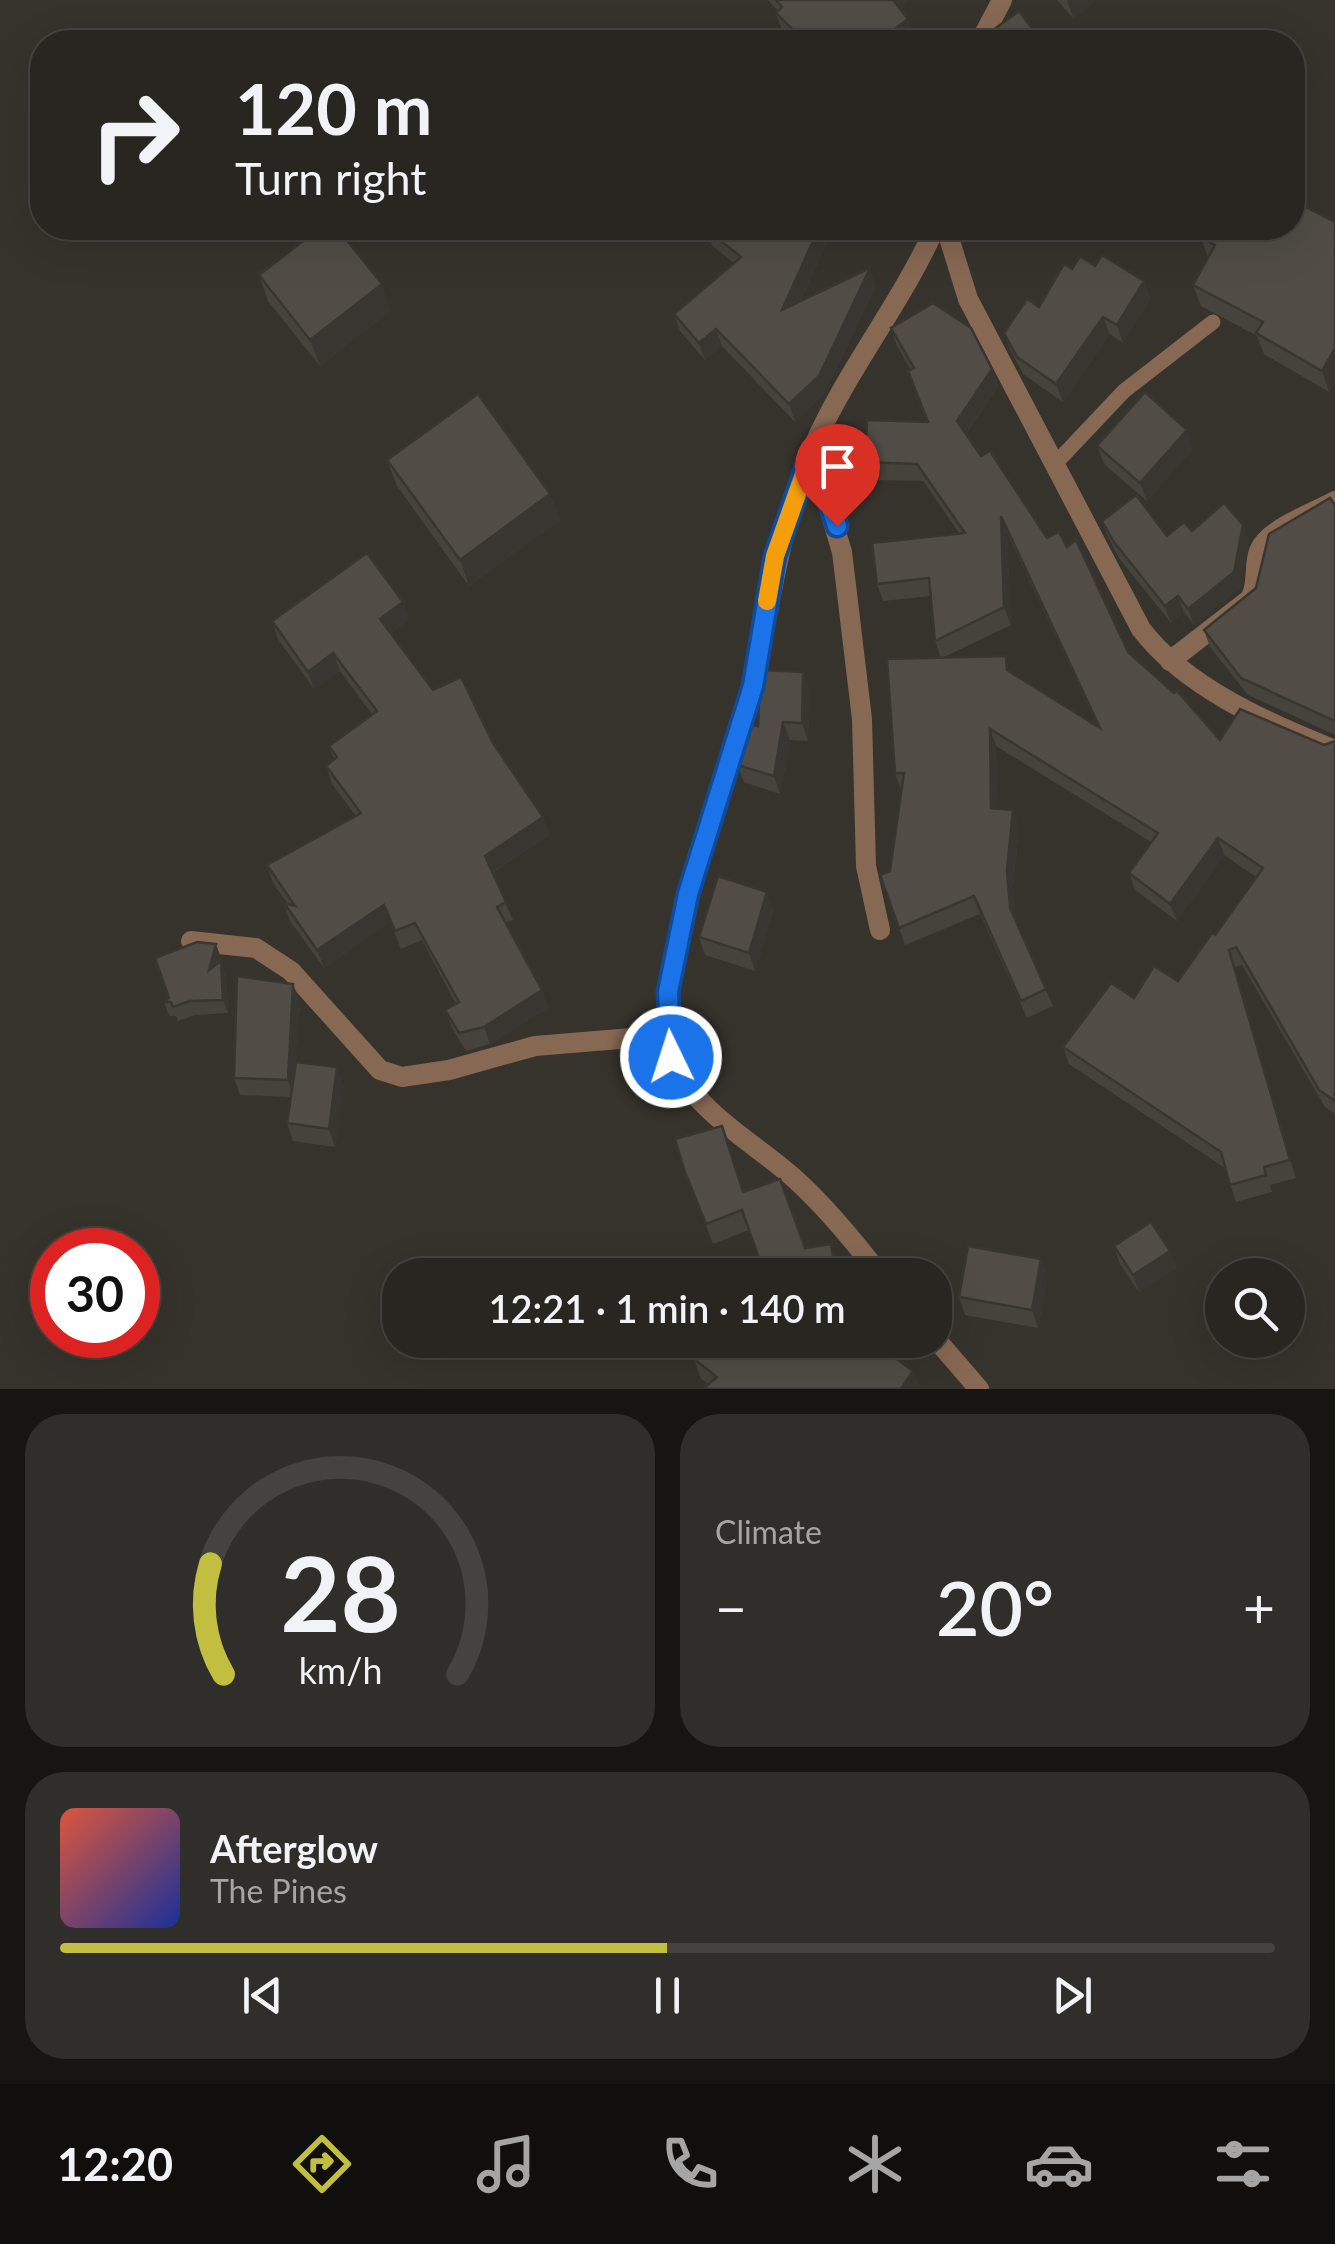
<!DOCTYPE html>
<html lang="en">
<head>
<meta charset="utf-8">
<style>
	:root { --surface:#282621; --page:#302e2a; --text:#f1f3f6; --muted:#a5a5a5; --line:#44433f; --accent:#c1be40 }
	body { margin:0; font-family:Lato,sans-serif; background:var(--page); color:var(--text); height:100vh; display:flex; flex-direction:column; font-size:38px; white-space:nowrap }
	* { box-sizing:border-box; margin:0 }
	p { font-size:32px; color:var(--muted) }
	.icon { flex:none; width:55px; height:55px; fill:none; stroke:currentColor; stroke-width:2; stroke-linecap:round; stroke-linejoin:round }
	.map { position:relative; height:1389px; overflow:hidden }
	.drawer { display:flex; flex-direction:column; gap:25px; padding:25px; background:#161512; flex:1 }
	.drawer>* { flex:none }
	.guide { position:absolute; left:30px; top:30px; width:1275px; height:210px; border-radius:40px; box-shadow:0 10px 40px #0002,0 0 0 2px var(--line); background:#282621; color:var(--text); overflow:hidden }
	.fabs { position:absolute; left:1205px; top:1258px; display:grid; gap:20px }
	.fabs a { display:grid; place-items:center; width:100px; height:100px; border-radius:50%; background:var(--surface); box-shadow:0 10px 40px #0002,0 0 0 2px var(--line); font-size:50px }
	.speed { position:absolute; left:30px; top:1228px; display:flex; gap:20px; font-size:50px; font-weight:700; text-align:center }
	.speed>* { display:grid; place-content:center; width:130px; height:130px; border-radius:50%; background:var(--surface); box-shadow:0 10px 40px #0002,0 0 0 2px var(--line); line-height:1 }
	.speed .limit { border:15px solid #d22; background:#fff; color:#111 }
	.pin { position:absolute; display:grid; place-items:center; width:85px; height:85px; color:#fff; margin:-102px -42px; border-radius:50% 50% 50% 0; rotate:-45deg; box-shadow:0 0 10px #0007 }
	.pin .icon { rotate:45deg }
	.me { position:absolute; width:110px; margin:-55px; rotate:356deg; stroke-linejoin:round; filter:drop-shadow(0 0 8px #0008) }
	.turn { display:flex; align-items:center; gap:35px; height:210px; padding:0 40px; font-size:45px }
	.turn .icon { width:130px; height:130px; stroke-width:2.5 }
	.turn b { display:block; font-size:70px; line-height:85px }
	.big { font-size:75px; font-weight:600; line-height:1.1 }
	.drawer .widget { flex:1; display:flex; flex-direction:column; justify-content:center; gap:15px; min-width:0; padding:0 35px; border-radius:40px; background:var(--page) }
	.drawer .dial { align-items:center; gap:0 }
	.dial svg { height:260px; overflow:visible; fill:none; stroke:var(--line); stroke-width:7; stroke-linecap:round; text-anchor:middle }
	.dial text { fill:var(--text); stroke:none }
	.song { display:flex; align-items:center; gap:30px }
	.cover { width:120px; height:120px; border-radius:15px; background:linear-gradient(135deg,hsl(10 70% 55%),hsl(230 70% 35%)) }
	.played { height:10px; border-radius:5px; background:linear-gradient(90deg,var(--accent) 50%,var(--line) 50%) }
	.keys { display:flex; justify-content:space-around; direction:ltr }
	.heat { display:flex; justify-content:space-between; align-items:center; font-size:55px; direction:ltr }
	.drawer .tiles { flex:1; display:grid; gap:25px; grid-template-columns:1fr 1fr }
	.widget:last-child { grid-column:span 2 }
	.trip { position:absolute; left:382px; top:1258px; width:570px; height:100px; border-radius:40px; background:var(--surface); box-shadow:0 10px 40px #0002,0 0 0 2px var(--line); font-weight:600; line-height:100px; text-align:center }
	.tabs { display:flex; height:160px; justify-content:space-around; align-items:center; background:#100f0d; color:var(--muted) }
	.tabs .icon { width:70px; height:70px }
	.tabs .selected { color:var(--accent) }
	.tabs b { font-size:45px; color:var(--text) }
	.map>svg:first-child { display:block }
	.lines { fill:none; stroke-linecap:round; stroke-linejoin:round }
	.service { stroke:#876853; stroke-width:15 }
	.minor { stroke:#876853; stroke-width:20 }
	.wall { fill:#46423c; fill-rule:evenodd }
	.shaded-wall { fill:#393631 }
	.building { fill:#514d46; stroke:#393631; stroke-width:2.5 }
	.route-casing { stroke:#114b97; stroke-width:25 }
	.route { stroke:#1a73e8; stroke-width:18 }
	.slow { stroke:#f59e0b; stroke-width:18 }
</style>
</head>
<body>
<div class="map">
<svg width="1335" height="1389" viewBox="0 0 1335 1389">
	<rect width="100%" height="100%" fill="#36322c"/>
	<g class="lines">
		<polyline class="service" points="1055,464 1124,391 1213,322"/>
		<g class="minor">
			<polyline points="980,42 1002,0"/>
			<path d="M946 228 968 299 1141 629C1185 687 1269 724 1335 750"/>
			<polyline points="812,452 842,552 862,719 866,866 880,930"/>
			<path d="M1170 661 1250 599C1259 583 1253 567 1259 551 1268 528 1314 513 1335 501"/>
			<polyline points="191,941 256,948 291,971 380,1070 402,1077 449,1070 535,1046 668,1035"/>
			<path d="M880 1275C854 1241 827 1208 795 1179 754 1142 694 1112 672 1058 642 985 734 769 753 685 771 603 780 522 814 445 848 368 901 304 935 228"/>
			<polyline points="935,1338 979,1389"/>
		</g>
	</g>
	<g class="wall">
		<polygon points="768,0 908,0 900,8 914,36 906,42 795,42 782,30 776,13 778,11"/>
		<polygon points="1057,0 1096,0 1074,19"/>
		<polygon points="1335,222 1335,382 1329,392 1264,354 1257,336 1201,306 1193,285 1208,258 1201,237"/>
		<polygon points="707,228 833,228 800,302 876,285 825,393 795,422 722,346 705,360 680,331 674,314 734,263 712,246"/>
		<polygon points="1095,266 1144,281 1150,299 1123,343 1110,334 1063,402 1023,374 1011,351 1004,333 1039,307 1072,269"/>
		<polygon points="259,275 391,310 320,366 268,301"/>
		<path d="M891 328 992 369 998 386 966 434 981 456 1047 538 1067 547 1128 652 1220 740 1324 745 1335 741V1114L1325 1107 1242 965 1235 967 1296 1178 1270 1185 1272 1192 1236 1202 1225 1168 1069 1064 1063 1047 1134 998 1178 981 1215 935 1256 877 1224 855 1177 921 1135 890 1129 873 1151 842 996 746 997 809 1019 828 1013 887 1016 922 1053 1006 1027 1018 980 914 905 945 880 875 890 871 901 790 895 773 941 658 935 641 931 596 883 601 877 584 960 534 923 481 872 480 865 462 928 422 911 370 897 346ZM1007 533 1098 726 1012 674 942 658 1011 625Z"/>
		<polygon points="1097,446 1193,448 1147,501 1104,464"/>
		<polygon points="387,460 550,494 560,520 469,586 397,486"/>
		<polygon points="1335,505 1335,735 1248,695 1210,647 1204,630 1256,588"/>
		<polygon points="1102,521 1167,536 1192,531 1249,541 1240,588 1194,625 1184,612 1171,623 1119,558 1108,537"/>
		<polygon points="409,620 391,633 433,690 493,743 543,817 549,835 492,873 513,920 506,923 542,990 548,1008 490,1044 466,1051 452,1028 445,1010 456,1004 422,940 401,949 390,922 324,968 290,921 284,903 288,904 273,883 267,865 356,816 332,784 326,766 334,759 329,746 372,714 340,671 314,689 278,639 272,621"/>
		<polygon points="810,689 808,741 790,740 780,794 744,782 737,765 758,726"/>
		<polygon points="774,909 755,971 705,955 699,937"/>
		<polygon points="221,958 220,962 226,975 228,1013 195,1015 178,1021 176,1016 169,1016 164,1002"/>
		<polygon points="300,1001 296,1062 344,1085 335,1147 293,1141 287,1123 291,1097 240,1095 234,1078"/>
		<polygon points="729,1145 744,1192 805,1248 831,1244 838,1264 840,1275 765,1275 749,1230 713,1244 685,1172"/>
		<polygon points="1114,1246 1170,1251 1176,1268 1139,1292 1120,1264"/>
		<polygon points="1041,1259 1047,1276 1038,1328 965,1315 959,1297"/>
		<polygon points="694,1359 901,1362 913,1371 920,1389 703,1389 709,1384 701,1379"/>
	</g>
	<g class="shaded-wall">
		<polygon points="891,0 908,0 896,12"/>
		<polygon points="1069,0 1096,0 1074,19 1067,1"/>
		<polygon points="908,19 914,36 906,42 878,42"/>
		<polygon points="819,228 833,228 788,328 782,310"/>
		<polygon points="870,268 876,285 825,393 795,422 789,404"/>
		<polygon points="1144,281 1150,299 1123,343 1117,325"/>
		<polygon points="382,284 391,310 320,366 310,340"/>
		<polygon points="1103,317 1110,334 1063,402 1056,384"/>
		<polygon points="716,329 722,346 705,360 699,343"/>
		<polygon points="1335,348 1335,382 1329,392 1322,371"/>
		<polygon points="992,369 998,386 963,438 957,421"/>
		<polygon points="1187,430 1193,448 1147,501 1140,483"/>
		<polygon points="550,494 560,520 469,586 460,560"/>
		<polygon points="1001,516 1007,533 1011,625 1004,607"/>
		<polygon points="1243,525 1249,541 1240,588 1194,625 1188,609"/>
		<polygon points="1178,596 1184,612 1171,623 1165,606"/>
		<polygon points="403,602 409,620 386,637 380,619"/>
		<polygon points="333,653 340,671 314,689 308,672"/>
		<polygon points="803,672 810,689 808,741 802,723"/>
		<polygon points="783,722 790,740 780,794 774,776"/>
		<polygon points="990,729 996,746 998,826 991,808"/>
		<polygon points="1013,810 1019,828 1013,887 1017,926 1010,908 1007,870"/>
		<polygon points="543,817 549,835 491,873 485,856"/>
		<polygon points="1218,838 1224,855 1177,921 1170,904"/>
		<polygon points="767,892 774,909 755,971 749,953"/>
		<polygon points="384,905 390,922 324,968 317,950"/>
		<polygon points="216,944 221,958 214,984 209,970"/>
		<polygon points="1229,950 1235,967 1296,1178 1290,1160"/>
		<polygon points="221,961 226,975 228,1013 223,1000"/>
		<polygon points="293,984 300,1001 294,1097 288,1080"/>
		<polygon points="542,990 548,1008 490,1044 484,1027"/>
		<polygon points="337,1067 344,1085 335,1147 329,1129"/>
		<polygon points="831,1244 838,1264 840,1275 836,1275"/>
		<polygon points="1170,1251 1176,1268 1139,1292 1133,1275"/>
		<polygon points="1041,1259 1047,1276 1038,1328 1032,1310"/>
		<polygon points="913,1371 920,1389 901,1389"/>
	</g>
	<g class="building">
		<polygon points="776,0 893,0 908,19 878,42 805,42 776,13 782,7"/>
		<polygon points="1019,11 1042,42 996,42 989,33"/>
		<polygon points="1292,200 1335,222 1335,348 1322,371 1256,333 1263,322 1193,285 1215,245 1201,237 1207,228 1292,228"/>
		<polygon points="320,228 337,228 382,284 310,340 259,275"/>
		<polygon points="707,228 819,228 782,310 870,268 819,376 789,404 716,329 699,343 674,314 741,257 706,229"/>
		<polygon points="1102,255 1144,281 1117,325 1103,317 1056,384 1017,357 1004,333 1027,299 1039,307 1064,264 1072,269 1080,256 1095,266"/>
		<polygon points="933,303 971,328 992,369 957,421 981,456 990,451 1047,538 1059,532 1067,547 1076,540 1128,652 1174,693 1177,691 1220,740 1240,709 1324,745 1335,741 1335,1101 1319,1090 1236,947 1229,950 1290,1160 1264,1167 1266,1175 1230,1185 1221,1152 1063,1047 1111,983 1134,998 1154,966 1178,981 1212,933 1215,935 1263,868 1218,838 1170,904 1129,873 1158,833 990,729 991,808 1013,810 1007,870 1010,908 1046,989 1021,1001 974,896 899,928 880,875 890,871 904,773 895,773 887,659 1006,656 1007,670 1100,728 1001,516 1004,607 935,641 929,578 877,584 872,543 965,533 917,464 865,462 867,420 928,422 908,371 914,368 891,328"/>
		<polygon points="1145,392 1187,430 1140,483 1097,446"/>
		<polygon points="478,394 550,494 460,560 387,460"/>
		<polygon points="1136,495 1167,536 1184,522 1192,531 1224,503 1243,525 1234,572 1188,609 1178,596 1165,606 1114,542 1102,521"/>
		<polygon points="1330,498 1335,505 1335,721 1241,678 1204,630 1256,588 1269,534"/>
		<polygon points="367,553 403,602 380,619 433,690 461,677 493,743 543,817 485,856 506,902 497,907 542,990 484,1027 459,1033 445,1010 459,1002 415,923 395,931 384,905 317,950 284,903 295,906 267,865 361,813 326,766 337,757 329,746 377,711 333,653 308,672 272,621"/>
		<polygon points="760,670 803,672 802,723 783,722 774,776 737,765 745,724 758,726"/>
		<polygon points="718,876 767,892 749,953 699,937"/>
		<polygon points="197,942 216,944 209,970 221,961 223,1000 190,1001 173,1007 171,1002 164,1002 169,998 155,958"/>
		<polygon points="237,976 293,984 288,1080 234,1078"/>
		<polygon points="296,1062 337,1067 329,1129 287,1123"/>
		<polygon points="722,1126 743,1192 780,1179 805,1248 831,1244 836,1275 765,1275 742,1210 706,1224 685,1172 675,1139"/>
		<polygon points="1151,1222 1170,1251 1133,1275 1114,1246"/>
		<polygon points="968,1246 1041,1259 1032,1310 959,1297"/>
		<polygon points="709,1340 881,1340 897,1352 894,1357 913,1371 901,1389 703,1389 717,1377 694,1359"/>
	</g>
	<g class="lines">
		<defs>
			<polyline id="route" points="671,1057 668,992 688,894 753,686 775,556 812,450 837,526"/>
		</defs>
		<use href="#route" class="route-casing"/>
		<use href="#route" class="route"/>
		<polyline class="slow" points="767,601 775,556 807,466"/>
	</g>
</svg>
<div class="fabs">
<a><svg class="icon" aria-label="search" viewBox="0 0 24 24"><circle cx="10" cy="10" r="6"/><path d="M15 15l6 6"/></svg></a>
</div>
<div class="speed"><div class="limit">30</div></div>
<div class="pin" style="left:837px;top:526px;background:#d93025"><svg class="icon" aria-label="arrive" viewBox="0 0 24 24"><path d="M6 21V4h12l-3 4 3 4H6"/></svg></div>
<svg class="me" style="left:671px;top:1057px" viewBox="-20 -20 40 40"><circle r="17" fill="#1a73e8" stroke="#fff" stroke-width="3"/><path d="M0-11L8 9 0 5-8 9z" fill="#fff"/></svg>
<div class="trip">12:21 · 1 min · 140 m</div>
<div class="guide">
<div class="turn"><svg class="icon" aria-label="right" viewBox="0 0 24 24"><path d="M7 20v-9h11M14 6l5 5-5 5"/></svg><div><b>120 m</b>Turn right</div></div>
</div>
</div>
<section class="drawer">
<div class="tiles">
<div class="widget dial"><svg viewBox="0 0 100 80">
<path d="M14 69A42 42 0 1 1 86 69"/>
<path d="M14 69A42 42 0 0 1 10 35" stroke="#c1be40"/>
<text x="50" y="56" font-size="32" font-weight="700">28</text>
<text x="50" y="72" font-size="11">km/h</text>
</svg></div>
<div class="widget"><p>Climate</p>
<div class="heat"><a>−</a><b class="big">20°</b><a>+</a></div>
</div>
<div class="widget">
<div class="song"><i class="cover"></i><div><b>Afterglow</b><p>The Pines</p></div></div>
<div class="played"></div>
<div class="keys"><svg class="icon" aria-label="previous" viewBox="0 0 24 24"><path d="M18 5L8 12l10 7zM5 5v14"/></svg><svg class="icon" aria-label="pause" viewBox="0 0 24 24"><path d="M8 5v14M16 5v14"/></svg><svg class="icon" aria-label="next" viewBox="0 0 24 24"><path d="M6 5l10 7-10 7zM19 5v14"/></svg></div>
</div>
</div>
</section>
<nav class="tabs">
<b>12:20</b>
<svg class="icon selected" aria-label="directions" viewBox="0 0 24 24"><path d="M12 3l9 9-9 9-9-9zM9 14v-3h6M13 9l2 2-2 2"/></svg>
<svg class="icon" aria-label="music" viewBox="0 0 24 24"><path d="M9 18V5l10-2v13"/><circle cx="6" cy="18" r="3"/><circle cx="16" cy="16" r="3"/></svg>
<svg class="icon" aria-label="phone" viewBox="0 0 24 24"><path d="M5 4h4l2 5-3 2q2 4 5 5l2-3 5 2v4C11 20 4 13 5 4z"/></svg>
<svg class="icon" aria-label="climate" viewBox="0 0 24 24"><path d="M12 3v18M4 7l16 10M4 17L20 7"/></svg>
<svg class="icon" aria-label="car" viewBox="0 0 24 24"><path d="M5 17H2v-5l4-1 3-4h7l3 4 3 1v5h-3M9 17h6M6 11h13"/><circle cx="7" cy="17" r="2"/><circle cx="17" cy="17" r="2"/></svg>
<svg class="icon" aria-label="filters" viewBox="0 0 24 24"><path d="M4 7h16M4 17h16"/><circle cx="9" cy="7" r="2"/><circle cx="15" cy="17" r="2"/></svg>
</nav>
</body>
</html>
